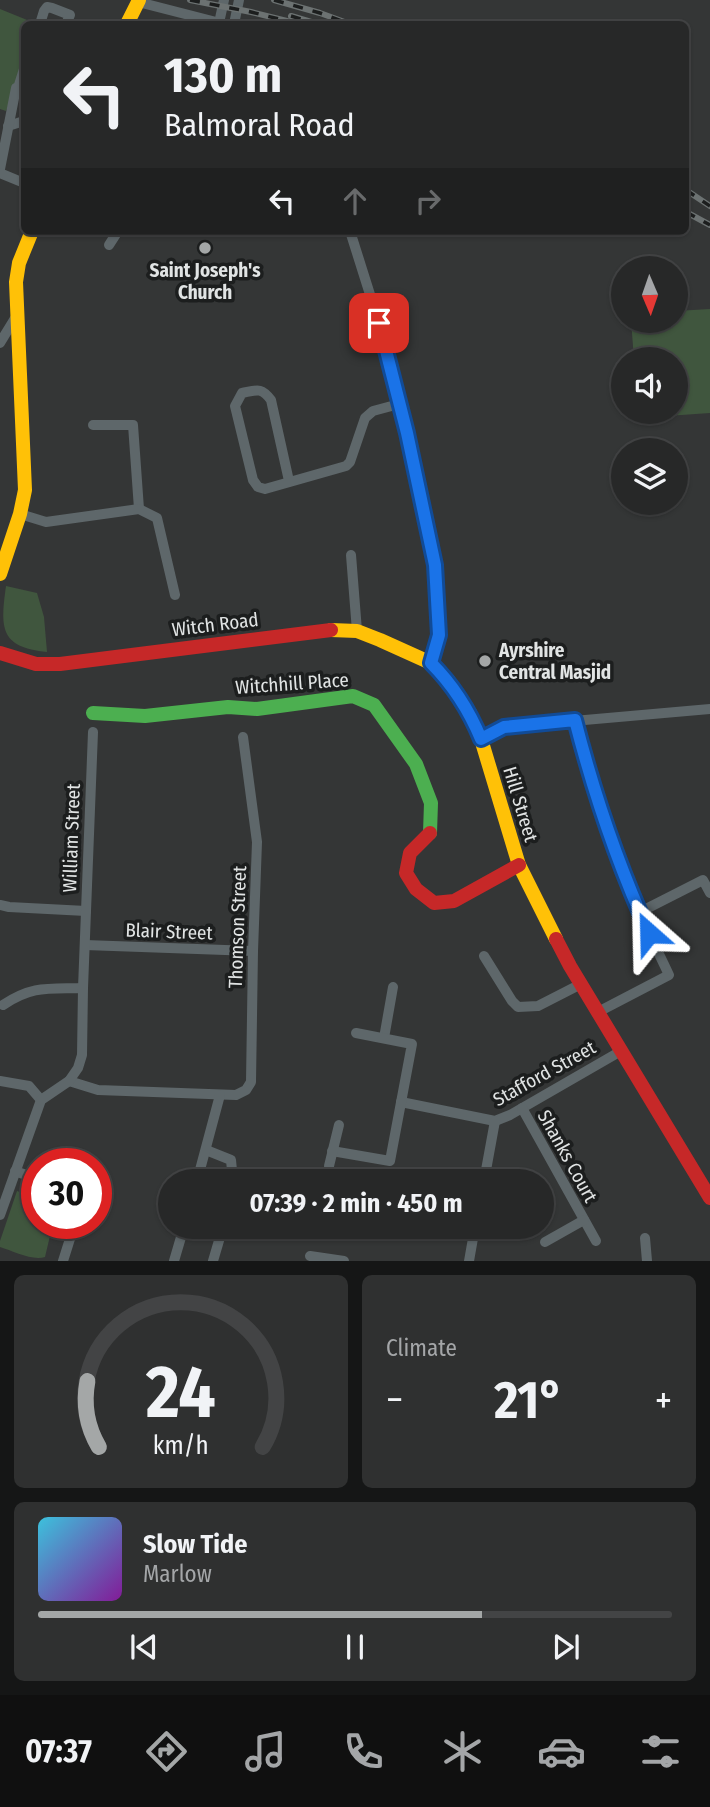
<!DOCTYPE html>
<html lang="en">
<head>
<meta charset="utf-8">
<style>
	:root { --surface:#272828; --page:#2f3030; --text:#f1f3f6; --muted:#a4a6a8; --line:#434445; --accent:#a4a7a7 }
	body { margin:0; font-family:"Fira Sans Condensed",sans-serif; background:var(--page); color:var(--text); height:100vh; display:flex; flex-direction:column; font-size:26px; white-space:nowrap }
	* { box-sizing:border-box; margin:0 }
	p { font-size:23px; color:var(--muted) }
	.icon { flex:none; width:38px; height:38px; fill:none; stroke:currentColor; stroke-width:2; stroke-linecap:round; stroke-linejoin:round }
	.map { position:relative; height:1261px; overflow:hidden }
	.side { display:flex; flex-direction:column; gap:14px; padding:14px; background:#151616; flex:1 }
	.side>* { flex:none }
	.banner { position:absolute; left:21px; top:21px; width:668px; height:214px; border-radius:10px; box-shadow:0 2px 5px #0004,0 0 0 2px var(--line); background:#272828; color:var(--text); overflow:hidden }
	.needle { width:46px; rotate:178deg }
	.fabs { position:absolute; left:611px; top:256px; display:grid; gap:14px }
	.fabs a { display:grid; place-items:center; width:77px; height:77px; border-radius:50%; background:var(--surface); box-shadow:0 2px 5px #0004,0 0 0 2px var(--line); font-size:35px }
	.speed { position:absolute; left:21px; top:1148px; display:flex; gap:14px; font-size:35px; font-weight:700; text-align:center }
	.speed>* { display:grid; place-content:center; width:91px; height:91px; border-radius:50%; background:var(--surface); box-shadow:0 2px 5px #0004,0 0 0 2px var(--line); line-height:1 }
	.speed .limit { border:10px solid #d22; background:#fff; color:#111 }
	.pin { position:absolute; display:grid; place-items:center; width:60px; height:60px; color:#fff; margin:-30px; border-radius:14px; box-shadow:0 4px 10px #0006 }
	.me { position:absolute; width:77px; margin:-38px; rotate:335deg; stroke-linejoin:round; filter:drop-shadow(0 0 5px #0008) }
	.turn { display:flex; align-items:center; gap:24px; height:147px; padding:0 28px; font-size:32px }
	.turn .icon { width:91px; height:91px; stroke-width:2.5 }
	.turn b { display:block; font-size:49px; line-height:60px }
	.lanes { display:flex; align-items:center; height:66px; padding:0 28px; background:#0003; justify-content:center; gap:35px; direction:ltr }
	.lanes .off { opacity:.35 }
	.big { font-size:52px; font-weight:700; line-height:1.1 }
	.side .tile { flex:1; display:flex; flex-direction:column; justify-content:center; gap:10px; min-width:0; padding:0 24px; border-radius:10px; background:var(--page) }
	.side .dial { align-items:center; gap:0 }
	.dial svg { height:182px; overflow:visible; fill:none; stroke:var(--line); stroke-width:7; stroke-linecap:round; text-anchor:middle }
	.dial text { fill:var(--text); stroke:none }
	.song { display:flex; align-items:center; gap:21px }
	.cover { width:84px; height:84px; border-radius:10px; background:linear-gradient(135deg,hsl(190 70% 55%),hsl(290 70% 35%)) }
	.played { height:7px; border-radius:4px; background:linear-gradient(90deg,var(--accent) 70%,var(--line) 70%) }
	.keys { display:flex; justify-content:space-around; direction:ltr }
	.heat { display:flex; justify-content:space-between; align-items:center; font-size:38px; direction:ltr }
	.side .tiles { flex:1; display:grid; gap:14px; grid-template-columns:1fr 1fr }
	.tile:last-child { grid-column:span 2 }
	.trip { position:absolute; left:158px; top:1169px; width:396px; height:70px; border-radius:35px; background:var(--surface); box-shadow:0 2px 5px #0004,0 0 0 2px var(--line); font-weight:700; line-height:70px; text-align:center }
	.tab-bar { display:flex; height:112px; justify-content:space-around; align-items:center; background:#101010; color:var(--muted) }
	.tab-bar .icon { width:49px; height:49px }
	.tab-bar .active { color:var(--accent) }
	.tab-bar b { font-size:32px; color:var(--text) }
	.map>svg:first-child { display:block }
	.green { fill:#40563e }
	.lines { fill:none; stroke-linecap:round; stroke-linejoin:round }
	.street { stroke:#5e676a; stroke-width:10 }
	.fast { stroke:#4caf50; stroke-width:14 }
	.slow { stroke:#ffc107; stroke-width:14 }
	.jam { stroke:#c62828; stroke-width:14 }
	.rail-casing { stroke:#6c7272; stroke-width:6 }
	.rail { stroke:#1c1e1e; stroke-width:3.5; stroke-dasharray:10; stroke-linecap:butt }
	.route-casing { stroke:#114b97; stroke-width:18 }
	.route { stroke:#1a73e8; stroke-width:12 }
	.poi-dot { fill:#a4a7a7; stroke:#1c1e1e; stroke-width:2.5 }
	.labels { text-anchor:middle; stroke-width:7; stroke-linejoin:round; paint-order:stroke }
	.poi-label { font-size:19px; font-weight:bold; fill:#e1e4e4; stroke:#1c1e1e }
	.street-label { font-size:19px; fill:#e1e4e4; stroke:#1c1e1e }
</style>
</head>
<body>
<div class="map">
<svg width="710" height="1261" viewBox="0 0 710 1261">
	<rect width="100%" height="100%" fill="#343636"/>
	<g class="green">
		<polygon points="0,9 37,24 24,24 24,62 16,88 6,111 0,109"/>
		<polygon points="710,309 710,413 638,418 637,411 676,411 676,359 634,359 631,320 676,320 676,311"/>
		<path d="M6 586 37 593 44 617 47 652C0 647 0 629 6 586Z"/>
		<path d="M17 1191 37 1198V1223H53L45 1257C32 1261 13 1251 0 1247V1241Z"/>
	</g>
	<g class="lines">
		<g class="street">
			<polyline points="138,2 224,24"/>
			<polyline points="219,23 224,0"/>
			<polyline points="40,24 44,11 47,7 52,8 70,15 66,24"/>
			<polyline points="234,24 239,0"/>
			<polyline points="8,126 24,121"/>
			<polyline points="0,169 16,88 18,88 24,69"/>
			<polyline points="0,173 24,183"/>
			<polyline points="350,231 379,323 407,433 435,565 439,635 431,663"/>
			<polyline points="109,245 118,231"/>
			<polyline points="0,343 17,315"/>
			<polyline points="93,425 133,425 139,509"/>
			<path d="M289 481 271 400C261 387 257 390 242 393L235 406 253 480 258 487 265 489 346 466 350 462 365 418 373 411 399 404"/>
			<polyline points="20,514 46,522 139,509 157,518 175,595"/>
			<polyline points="351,555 357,631"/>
			<path d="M575 721C589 776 606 833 628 886 640 916 655 945 669 975L598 1012"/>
			<polyline points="481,739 504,727 710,709"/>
			<polyline points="0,905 9,907 86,911"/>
			<polyline points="640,912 703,880 710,893"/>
			<polyline points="85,945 253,951"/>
			<polyline points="484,956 512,1001 518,1007 538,1006 581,984"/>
			<path d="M3 1005C33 985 49 989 83 988"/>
			<polyline points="384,1038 393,987"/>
			<polyline points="0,1081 29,1086 41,1100"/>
			<polyline points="69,1081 98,1090 236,1095 246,1090 251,1082 253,951 257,842 243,737"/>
			<polyline points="401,1102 495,1121 510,1115 621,1051"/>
			<polyline points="522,1108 596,1241"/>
			<polyline points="206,1150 231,1160 233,1181"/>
			<polyline points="332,1151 390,1161 412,1044 356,1033"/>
			<polyline points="329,1166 339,1125"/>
			<polyline points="15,1171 37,1179"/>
			<polyline points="197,1181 220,1095"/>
			<polyline points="484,1181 495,1121"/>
			<polyline points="0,1215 41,1100 69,1081 78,1068 82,1055 83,988 93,732"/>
			<polyline points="645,1238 647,1261"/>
			<polyline points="545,1242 584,1220"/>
			<polyline points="310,1256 344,1261"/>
			<polyline points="63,1261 75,1223"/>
			<polyline points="174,1261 184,1227"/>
			<polyline points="213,1261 223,1227"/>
			<polyline points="469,1261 475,1227"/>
		</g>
		<polyline class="fast" points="93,713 145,716 228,707 257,709 353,696 374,705 416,764 431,803 430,833"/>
		<g class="slow">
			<polyline points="127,24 139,0"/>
			<polyline points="0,574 20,514 25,490 16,282 19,263 32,231"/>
			<polyline points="331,630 357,631 380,640 431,663 448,680 470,713 481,739 519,865 556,939"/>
		</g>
		<g class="jam">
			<polyline points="0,653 36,664 60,664 331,630"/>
			<polyline points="430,833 410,853 406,873 416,889 434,903 454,901 519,865"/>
			<polyline points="556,939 570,966 710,1198"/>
		</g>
		<defs>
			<g id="rail">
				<polyline points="190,0 251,12 299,24"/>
				<polyline points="274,0 320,13 350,24"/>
				<polyline points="291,16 318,24"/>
				<polyline points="686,190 710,206"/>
				<polyline points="686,212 710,225"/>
			</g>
		</defs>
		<use href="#rail" class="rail-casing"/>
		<use href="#rail" class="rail"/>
	</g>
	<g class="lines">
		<defs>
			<path id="route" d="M379 323 407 433 435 565 439 635 431 663C453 685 469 710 481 739L504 727 575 720C594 794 618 865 649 933"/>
		</defs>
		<use href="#route" class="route-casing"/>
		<use href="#route" class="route"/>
	</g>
	<g class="poi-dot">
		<circle cx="205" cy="248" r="7"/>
		<circle cx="485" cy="661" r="7"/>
	</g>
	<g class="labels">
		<g class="poi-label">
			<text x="205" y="277">Saint Joseph's<tspan x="205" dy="22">Church</tspan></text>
			<text x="499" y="657" text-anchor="start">Ayrshire<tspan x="499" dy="22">Central Masjid</tspan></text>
		</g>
		<g class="street-label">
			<text transform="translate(215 624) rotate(-7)" y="7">Witch Road</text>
			<text transform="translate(292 683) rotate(-4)" y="7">Witchhill Place</text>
			<text transform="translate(521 804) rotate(73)" y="7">Hill Street</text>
			<text transform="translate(71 838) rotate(-88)" y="7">William Street</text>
			<text transform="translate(237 927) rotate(-88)" y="7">Thomson Street</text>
			<text transform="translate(169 931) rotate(2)" y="7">Blair Street</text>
			<text transform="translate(544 1073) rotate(-29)" y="7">Stafford Street</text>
			<text transform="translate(568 1156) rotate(61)" y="7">Shanks Court</text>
		</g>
	</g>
</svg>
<div class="fabs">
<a><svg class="needle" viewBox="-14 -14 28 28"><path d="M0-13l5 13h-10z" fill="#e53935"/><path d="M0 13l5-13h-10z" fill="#a4a6a8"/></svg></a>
<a><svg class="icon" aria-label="sound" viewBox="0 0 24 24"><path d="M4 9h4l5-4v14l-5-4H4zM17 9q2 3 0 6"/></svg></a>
<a><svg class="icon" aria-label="layers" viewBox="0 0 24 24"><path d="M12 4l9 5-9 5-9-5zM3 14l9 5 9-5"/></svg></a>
</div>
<div class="speed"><div class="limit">30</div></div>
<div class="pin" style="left:379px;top:323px;background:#d93025"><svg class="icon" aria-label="arrive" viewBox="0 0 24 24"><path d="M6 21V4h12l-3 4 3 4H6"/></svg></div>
<svg class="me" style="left:649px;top:933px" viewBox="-20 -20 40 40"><path d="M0-17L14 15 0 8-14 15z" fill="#1a73e8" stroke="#fff" stroke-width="4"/></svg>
<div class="trip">07:39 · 2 min · 450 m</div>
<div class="banner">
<div class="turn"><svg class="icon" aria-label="left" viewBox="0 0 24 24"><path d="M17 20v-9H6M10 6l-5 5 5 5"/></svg><div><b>130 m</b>Balmoral Road</div></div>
<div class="lanes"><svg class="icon" aria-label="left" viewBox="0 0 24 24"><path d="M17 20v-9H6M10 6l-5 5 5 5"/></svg><svg class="icon off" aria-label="ahead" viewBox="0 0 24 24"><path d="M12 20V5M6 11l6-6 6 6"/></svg><svg class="icon off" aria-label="right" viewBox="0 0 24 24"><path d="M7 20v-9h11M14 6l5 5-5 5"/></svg></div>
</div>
</div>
<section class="side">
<div class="tiles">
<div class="tile dial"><svg viewBox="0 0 100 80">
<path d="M14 69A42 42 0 1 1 86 69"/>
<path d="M14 69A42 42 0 0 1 9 40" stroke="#a4a7a7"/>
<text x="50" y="56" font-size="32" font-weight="700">24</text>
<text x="50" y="72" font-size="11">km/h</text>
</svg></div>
<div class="tile"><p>Climate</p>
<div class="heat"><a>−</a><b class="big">21°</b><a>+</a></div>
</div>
<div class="tile">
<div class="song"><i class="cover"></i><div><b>Slow Tide</b><p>Marlow</p></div></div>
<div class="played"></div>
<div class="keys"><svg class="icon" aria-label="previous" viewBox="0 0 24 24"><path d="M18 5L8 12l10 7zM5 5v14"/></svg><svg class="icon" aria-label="pause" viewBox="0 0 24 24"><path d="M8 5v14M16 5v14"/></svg><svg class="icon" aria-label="next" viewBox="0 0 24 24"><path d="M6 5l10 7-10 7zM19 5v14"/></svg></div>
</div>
</div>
</section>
<nav class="tab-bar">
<b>07:37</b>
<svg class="icon active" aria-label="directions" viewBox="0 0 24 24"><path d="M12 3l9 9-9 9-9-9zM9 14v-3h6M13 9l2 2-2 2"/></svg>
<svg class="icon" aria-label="music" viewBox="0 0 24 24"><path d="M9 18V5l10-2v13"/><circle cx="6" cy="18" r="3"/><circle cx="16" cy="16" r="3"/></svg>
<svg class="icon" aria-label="phone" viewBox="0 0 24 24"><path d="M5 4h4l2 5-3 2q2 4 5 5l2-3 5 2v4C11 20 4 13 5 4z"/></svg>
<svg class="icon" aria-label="climate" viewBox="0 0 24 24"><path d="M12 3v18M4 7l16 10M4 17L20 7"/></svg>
<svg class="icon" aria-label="car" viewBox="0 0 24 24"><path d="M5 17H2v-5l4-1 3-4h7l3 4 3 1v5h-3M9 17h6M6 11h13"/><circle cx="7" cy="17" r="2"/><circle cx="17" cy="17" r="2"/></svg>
<svg class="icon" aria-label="filters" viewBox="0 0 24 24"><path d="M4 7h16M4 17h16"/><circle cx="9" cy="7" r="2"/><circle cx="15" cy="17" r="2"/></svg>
</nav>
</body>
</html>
